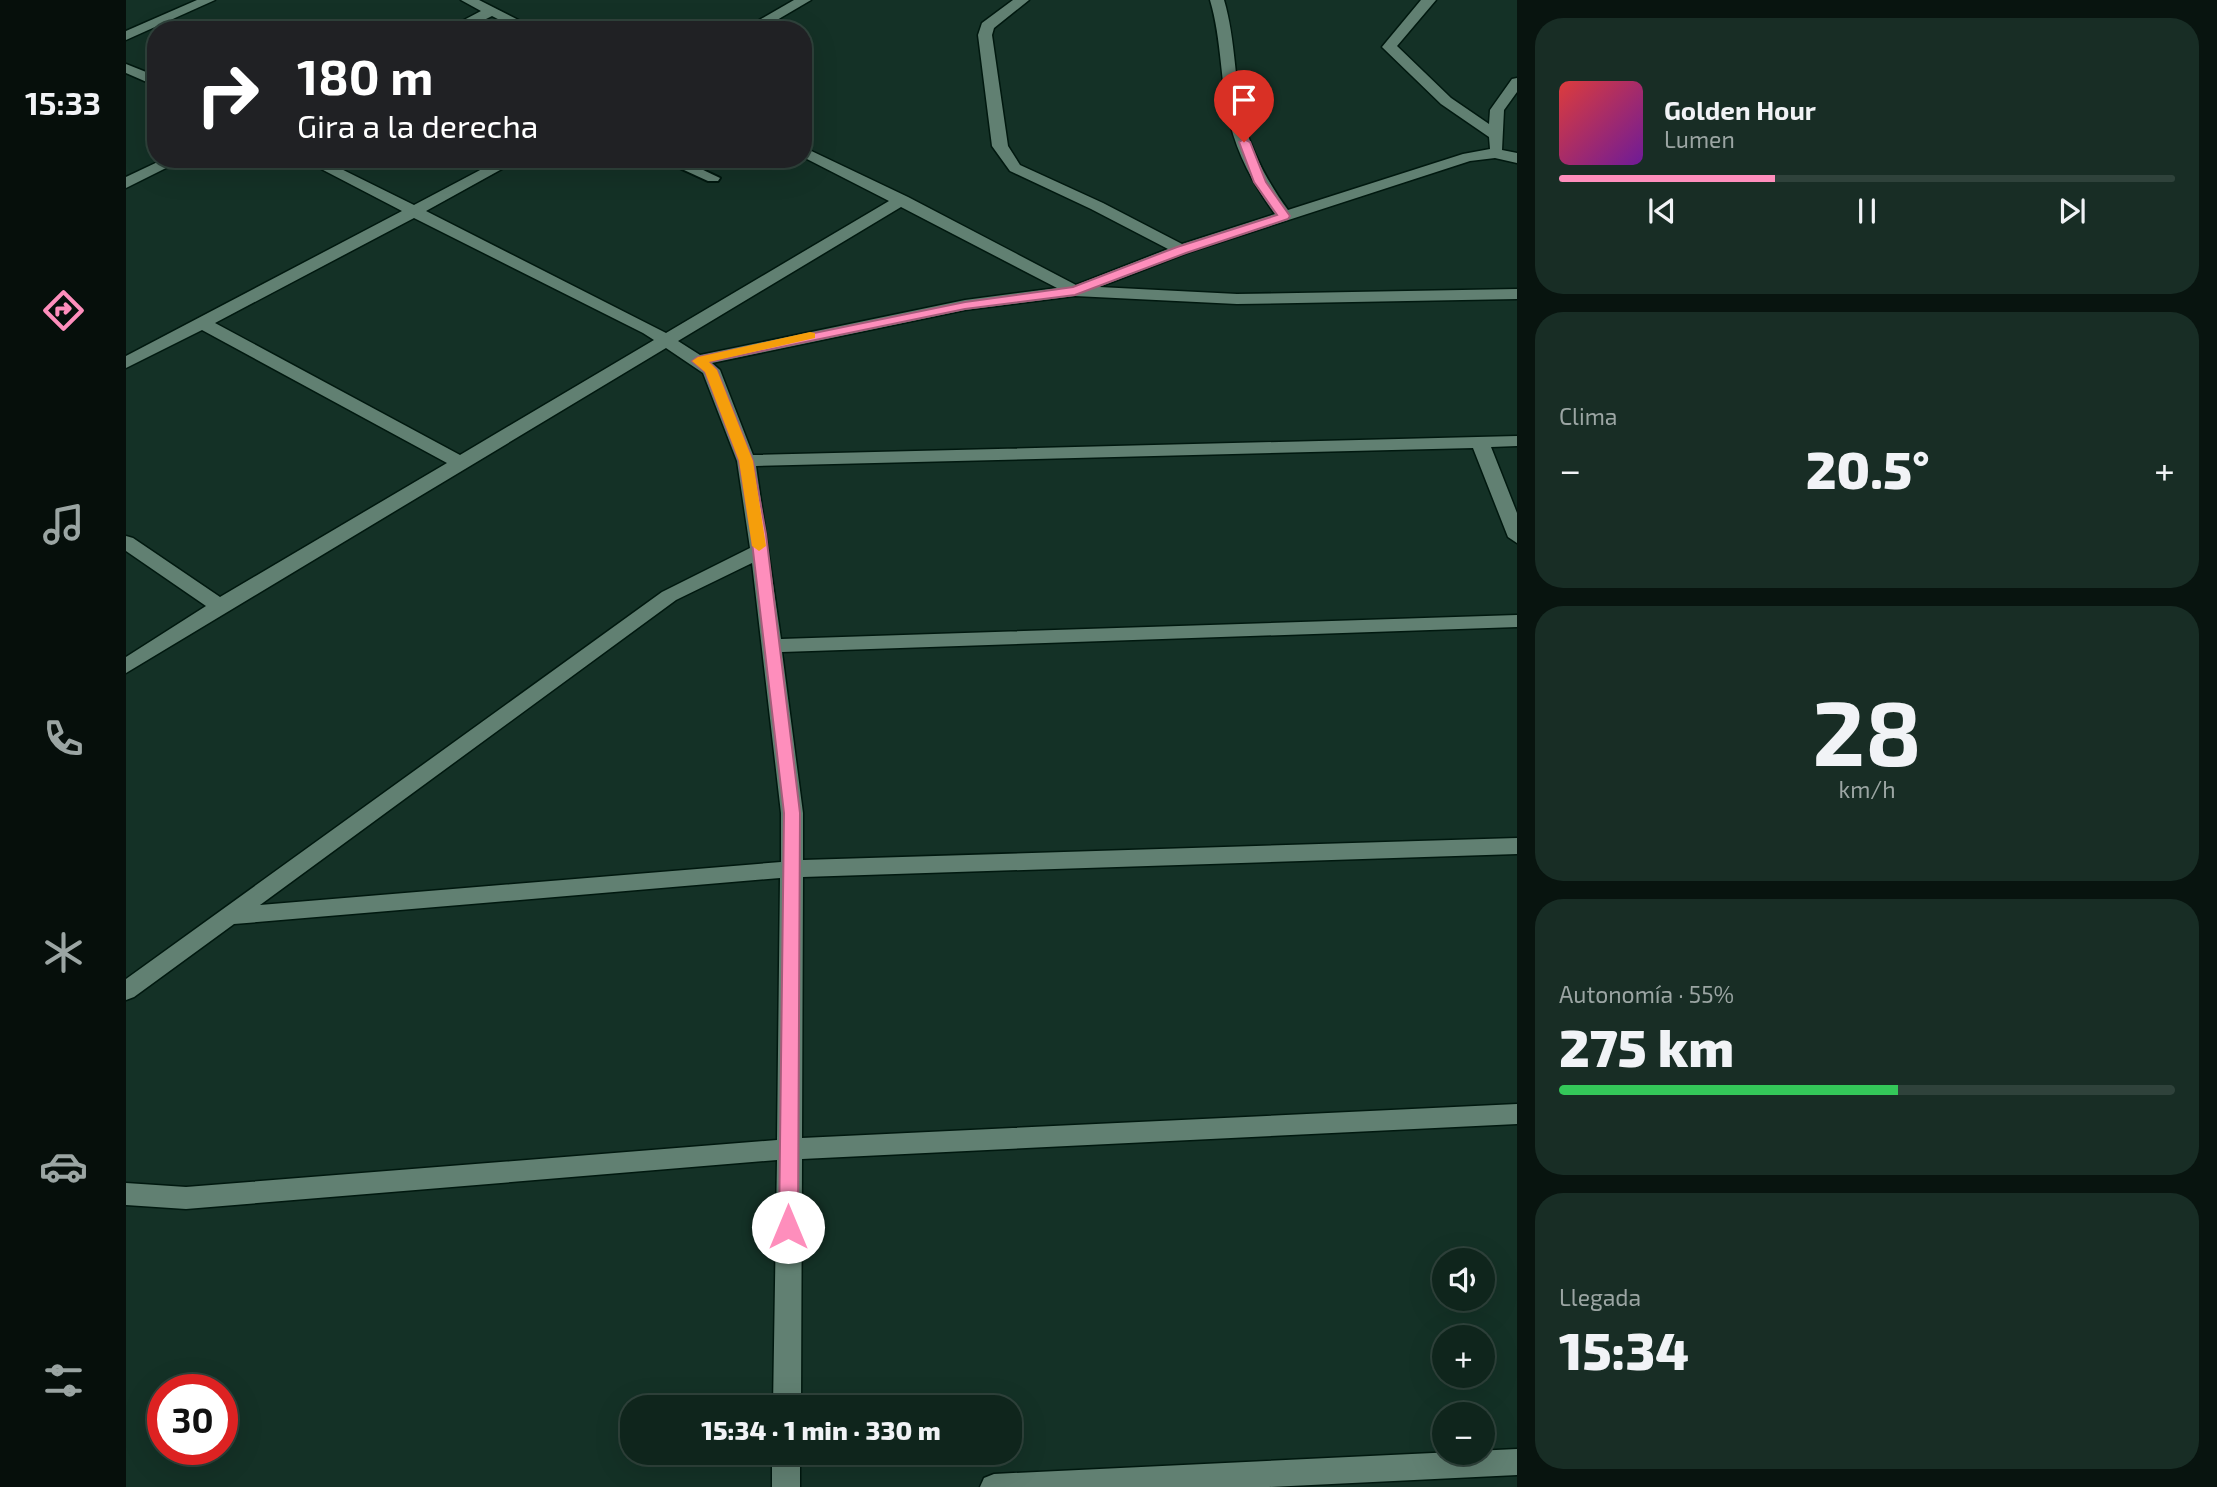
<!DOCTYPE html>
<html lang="es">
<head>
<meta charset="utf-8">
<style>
	:root { --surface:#0f251c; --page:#182d25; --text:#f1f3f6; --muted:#9ba5a3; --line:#2f423b; --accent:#fe8ebc }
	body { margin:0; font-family:"Exo 2",sans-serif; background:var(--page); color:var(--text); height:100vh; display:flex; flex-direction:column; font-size:26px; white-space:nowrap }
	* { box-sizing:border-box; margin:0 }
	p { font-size:23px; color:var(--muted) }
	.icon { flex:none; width:38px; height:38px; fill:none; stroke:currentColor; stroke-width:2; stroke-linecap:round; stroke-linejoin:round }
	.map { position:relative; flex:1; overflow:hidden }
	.details { display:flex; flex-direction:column; gap:18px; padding:18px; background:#08140f; width:700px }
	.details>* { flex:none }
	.hud { position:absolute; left:21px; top:21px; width:665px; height:147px; border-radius:28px; box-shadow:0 7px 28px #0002,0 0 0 2px var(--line); background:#202124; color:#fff; overflow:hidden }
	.tools { position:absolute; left:1306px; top:1248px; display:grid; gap:14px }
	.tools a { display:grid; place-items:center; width:63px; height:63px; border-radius:50%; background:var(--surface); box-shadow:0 7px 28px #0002,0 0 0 2px var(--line); font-size:35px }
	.speed { position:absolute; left:21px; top:1374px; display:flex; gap:14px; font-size:35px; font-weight:700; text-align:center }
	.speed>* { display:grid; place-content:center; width:91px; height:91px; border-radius:50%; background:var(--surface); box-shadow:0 7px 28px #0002,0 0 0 2px var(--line); line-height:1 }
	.speed .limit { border:10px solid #d22; background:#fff; color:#111 }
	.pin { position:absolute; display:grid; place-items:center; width:60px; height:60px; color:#fff; margin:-72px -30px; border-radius:50% 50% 50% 0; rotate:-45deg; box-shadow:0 0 7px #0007 }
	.pin .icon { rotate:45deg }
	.me { position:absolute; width:77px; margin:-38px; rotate:0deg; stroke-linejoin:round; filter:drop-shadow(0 0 5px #0008) }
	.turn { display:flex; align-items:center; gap:24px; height:147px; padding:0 35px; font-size:32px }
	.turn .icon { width:91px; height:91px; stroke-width:2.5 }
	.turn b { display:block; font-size:49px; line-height:60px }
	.big { font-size:52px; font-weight:800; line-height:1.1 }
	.details .widget { flex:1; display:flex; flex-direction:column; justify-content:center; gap:10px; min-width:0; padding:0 24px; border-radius:28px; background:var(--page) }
	.details .dial { align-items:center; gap:0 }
	.dial b { font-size:91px; line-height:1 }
	.song { display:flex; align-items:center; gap:21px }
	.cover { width:84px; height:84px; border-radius:10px; background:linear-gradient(135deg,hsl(0 70% 55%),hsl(280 70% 35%)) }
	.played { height:7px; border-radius:4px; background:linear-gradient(90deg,var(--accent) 35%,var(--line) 35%) }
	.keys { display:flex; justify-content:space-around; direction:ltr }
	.heat { display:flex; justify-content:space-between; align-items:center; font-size:38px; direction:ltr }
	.charge { height:10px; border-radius:5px; background:linear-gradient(90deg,#34c759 55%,var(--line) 0) }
	.trip { position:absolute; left:494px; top:1395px; width:402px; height:70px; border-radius:28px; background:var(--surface); box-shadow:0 7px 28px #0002,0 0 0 2px var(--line); font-weight:800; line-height:70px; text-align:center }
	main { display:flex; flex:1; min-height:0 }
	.menu { display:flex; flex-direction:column; width:126px; justify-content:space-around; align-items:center; background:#060f0b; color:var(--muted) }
	.menu .icon { width:49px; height:49px }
	.menu .on { color:var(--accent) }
	.menu b { font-size:32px; color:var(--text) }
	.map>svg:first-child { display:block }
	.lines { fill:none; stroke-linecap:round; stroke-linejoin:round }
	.service-casing { stroke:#00180f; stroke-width:4 }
	.minor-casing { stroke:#00180f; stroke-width:3 }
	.service { fill:#618072; fill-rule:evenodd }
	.minor { fill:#618072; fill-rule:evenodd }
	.route { fill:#fe8ebc; stroke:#a55c7a; stroke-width:2 }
	.slow { fill:#f59e0b }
</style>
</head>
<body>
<main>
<nav class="menu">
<b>15:33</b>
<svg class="icon on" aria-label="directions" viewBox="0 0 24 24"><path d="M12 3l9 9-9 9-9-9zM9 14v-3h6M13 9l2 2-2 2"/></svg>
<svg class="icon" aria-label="music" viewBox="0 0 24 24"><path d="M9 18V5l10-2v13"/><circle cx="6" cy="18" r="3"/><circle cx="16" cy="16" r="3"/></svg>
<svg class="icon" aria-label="phone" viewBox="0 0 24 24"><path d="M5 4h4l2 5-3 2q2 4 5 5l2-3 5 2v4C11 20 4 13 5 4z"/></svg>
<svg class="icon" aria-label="climate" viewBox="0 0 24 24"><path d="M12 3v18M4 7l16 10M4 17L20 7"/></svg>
<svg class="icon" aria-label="car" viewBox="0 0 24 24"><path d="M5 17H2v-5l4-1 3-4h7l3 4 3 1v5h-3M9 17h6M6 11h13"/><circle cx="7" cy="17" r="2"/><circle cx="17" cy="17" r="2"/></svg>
<svg class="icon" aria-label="filters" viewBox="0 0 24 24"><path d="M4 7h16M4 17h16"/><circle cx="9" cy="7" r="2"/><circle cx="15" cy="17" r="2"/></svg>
</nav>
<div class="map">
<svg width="1391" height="1487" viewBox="0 0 1391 1487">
	<rect width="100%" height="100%" fill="#143126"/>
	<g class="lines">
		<defs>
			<polygon id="service" points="534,159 554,159 594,178 592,181 582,181"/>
			<g id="minor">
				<polygon points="71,0 89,0 0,40 0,31"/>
				<polygon points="335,0 353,0 412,30 393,30 366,16 338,30 319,30 355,11"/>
				<polygon points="668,0 685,0 634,30 616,30"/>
				<path d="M887 0H903L868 28 866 35 882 146 894 165 977 203 1056 244 1149 214C1129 187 1112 156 1104 123 1094 82 1096 40 1084 0H1098C1110 40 1108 83 1118 123 1127 155 1143 184 1162 210L1337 154 1364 149 1363 137 1315 104 1256 47 1295 0H1310L1271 46 1325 98 1363 124 1364 110 1386 79 1391 78V92L1378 110 1376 150 1391 153V163L1369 158 1344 161 1061 253 973 287 1111 294 1391 289V299L1111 304 949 296 839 310 586 363 594 370 627 455 1391 436V446L1365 447 1391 513V543L1382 537 1347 448 630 466 655 639 1391 615V627L656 652 677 813V860L1391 838V854L677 877 676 1138 1391 1104V1124L676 1159 675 1407H647L651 1160 60 1209 0 1205V1183L60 1187 651 1140 654 878 108 924 8 997 0 1000V979L536 592 624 548 611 461 577 373 540 348 0 673V657L80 606 0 551V536L7 538 94 597 321 463 76 330 0 368V356L276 211 176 159H195L288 205 375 159H394L300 211 540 333 763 201 677 157V147L782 197 950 285 1042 249 965 209 884 171 866 146 852 35 856 23ZM775 207 931 288 839 300 574 355 552 341ZM288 218 517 333 528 340 334 455 89 323ZM626 563 655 813V862L134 905 550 600Z"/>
				<polygon points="0,64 30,76 30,86 0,73"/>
				<polygon points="38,159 58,159 0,188 0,177"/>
				<polygon points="1391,1449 1391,1475 1143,1487 854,1487 858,1478 868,1474"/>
				<rect x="646" y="1452" width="28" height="35"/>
			</g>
		</defs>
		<use href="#service" class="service-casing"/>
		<use href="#minor" class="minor-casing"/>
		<use href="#service" class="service"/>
		<use href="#minor" class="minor"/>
	</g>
	<polygon class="route" points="1118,139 1124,142 1140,182 1164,216 1162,219 1060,253 949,295 839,309 583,362 591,370 627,461 640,534 674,813 672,1227 669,1232 662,1235 655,1232 653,1227 658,813 625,534 613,461 579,372 566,361 572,357 839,302 947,287 1051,247 1151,215 1128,182 1113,142"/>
	<polygon class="slow" points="684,332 689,333 689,338 583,362 591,370 627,461 640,546 633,551 626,546 613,461 579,372 566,361 572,357"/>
</svg>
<div class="tools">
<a><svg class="icon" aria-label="sound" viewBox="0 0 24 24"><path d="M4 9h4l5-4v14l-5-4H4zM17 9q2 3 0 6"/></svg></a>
<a>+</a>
<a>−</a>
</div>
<div class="speed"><div class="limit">30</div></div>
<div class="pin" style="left:1118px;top:142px;background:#d93025"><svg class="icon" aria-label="arrive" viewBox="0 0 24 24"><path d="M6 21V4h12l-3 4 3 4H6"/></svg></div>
<svg class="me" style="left:662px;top:1227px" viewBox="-20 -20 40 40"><circle r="19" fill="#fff"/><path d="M0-13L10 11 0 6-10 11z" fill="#fe8ebc"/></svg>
<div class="trip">15:34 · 1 min · 330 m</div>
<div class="hud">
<div class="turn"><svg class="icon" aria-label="right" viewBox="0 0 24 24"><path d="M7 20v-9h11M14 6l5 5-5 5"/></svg><div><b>180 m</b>Gira a la derecha</div></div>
</div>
</div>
<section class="details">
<div class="widget">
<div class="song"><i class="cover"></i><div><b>Golden Hour</b><p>Lumen</p></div></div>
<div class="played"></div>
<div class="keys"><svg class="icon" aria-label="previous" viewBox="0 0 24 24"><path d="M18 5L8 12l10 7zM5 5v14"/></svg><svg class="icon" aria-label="pause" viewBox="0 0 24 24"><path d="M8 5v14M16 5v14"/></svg><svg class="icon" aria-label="next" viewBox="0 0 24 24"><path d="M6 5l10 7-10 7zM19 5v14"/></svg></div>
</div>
<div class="widget"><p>Clima</p>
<div class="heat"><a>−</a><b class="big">20.5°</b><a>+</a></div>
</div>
<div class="widget dial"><b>28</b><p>km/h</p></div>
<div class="widget"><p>Autonomía · 55%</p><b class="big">275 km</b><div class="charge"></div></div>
<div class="widget"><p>Llegada</p><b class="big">15:34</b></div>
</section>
</main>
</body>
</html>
